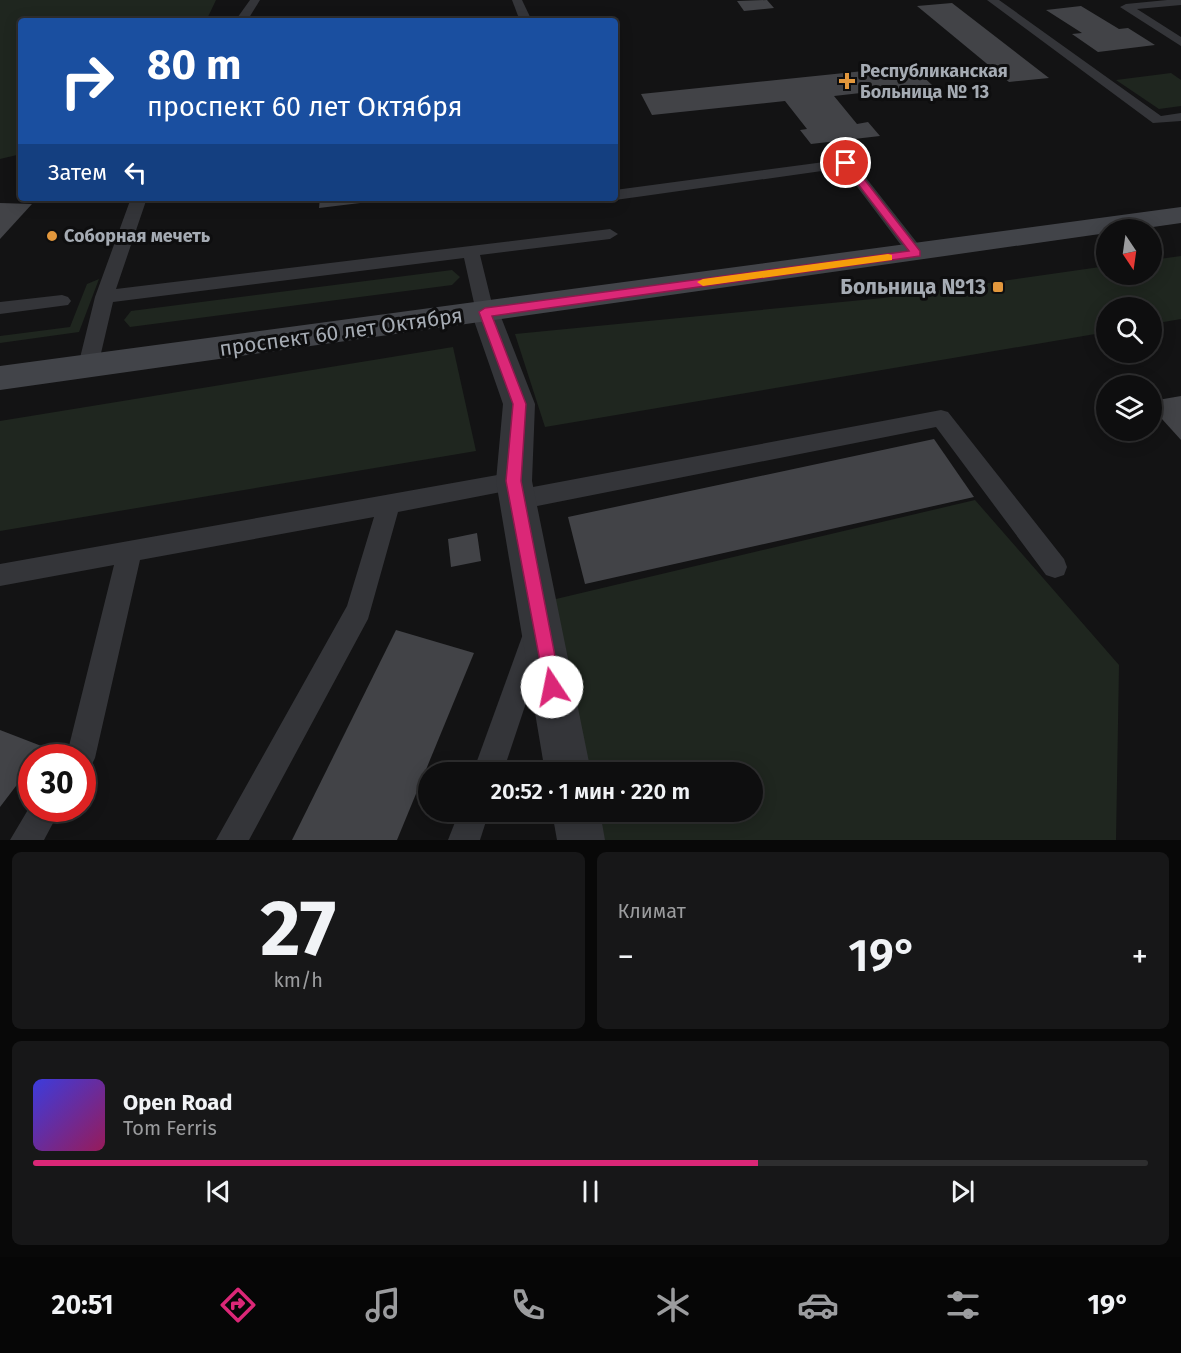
<!DOCTYPE html>
<html lang="ru">
<head>
<meta charset="utf-8">
<style>
	:root { --surface:#0e0e0f; --page:#171718; --text:#f1f3f6; --muted:#9b9c9e; --line:#2e2e2f; --accent:#db2777 }
	body { margin:0; font-family:"Fira Sans",sans-serif; background:var(--page); color:var(--text); height:100vh; display:flex; flex-direction:column; font-size:22px; white-space:nowrap }
	* { box-sizing:border-box; margin:0 }
	p { font-size:20px; color:var(--muted) }
	.icon { flex:none; width:33px; height:33px; fill:none; stroke:currentColor; stroke-width:2; stroke-linecap:round; stroke-linejoin:round }
	.map { position:relative; height:840px; overflow:hidden }
	.side { display:flex; flex-direction:column; gap:12px; padding:12px; background:#080808; flex:1 }
	.side>* { flex:none }
	.top-card { position:absolute; left:18px; top:18px; width:600px; height:183px; border-radius:6px; box-shadow:0 3px 15px #0003,0 0 0 2px var(--line); background:#1a4fa0; color:#fff; overflow:hidden }
	.needle { width:39px; rotate:167deg }
	.buttons { position:absolute; left:1096px; top:219px; display:grid; gap:12px }
	.buttons a { display:grid; place-items:center; width:66px; height:66px; border-radius:50%; background:var(--surface); box-shadow:0 3px 15px #0003,0 0 0 2px var(--line); font-size:30px }
	.speed { position:absolute; left:18px; top:744px; display:flex; gap:12px; font-size:30px; font-weight:700; text-align:center }
	.speed>* { display:grid; place-content:center; width:78px; height:78px; border-radius:50%; background:var(--surface); box-shadow:0 3px 15px #0003,0 0 0 2px var(--line); line-height:1 }
	.speed .limit { border:9px solid #d22; background:#fff; color:#111 }
	.pin { position:absolute; display:grid; place-items:center; width:51px; height:51px; color:#fff; margin:-26px; border:3px solid #fff; border-radius:50%; box-shadow:0 2px 6px #0007 }
	.me { position:absolute; width:66px; margin:-33px; rotate:349deg; stroke-linejoin:round; filter:drop-shadow(0 0 4px #0008) }
	.turn { display:flex; align-items:center; gap:21px; height:126px; padding:0 30px; font-size:27px }
	.turn .icon { width:78px; height:78px; stroke-width:2.5 }
	.turn b { display:block; font-size:42px; line-height:51px }
	.then { display:flex; align-items:center; height:57px; padding:0 30px; background:#0003; gap:12px; font-size:22px }
	.big { font-size:45px; font-weight:600; line-height:1.1 }
	.side .tile { flex:1; display:flex; flex-direction:column; justify-content:center; gap:9px; min-width:0; padding:0 21px; border-radius:9px; background:var(--page) }
	.side .dial { align-items:center; gap:0 }
	.dial b { font-size:78px; line-height:1 }
	.song { display:flex; align-items:center; gap:18px }
	.cover { width:72px; height:72px; border-radius:9px; background:linear-gradient(135deg,hsl(240 70% 55%),hsl(330 70% 35%)) }
	.played { height:6px; border-radius:3px; background:linear-gradient(90deg,var(--accent) 65%,var(--line) 65%) }
	.keys { display:flex; justify-content:space-around; direction:ltr }
	.heat { display:flex; justify-content:space-between; align-items:center; font-size:33px; direction:ltr }
	.side .tiles { flex:1; display:grid; gap:12px; grid-template-columns:1fr 1fr }
	.tile:last-child { grid-column:span 2 }
	.trip { position:absolute; left:418px; top:762px; width:345px; height:60px; border-radius:30px; background:var(--surface); box-shadow:0 3px 15px #0003,0 0 0 2px var(--line); font-weight:600; line-height:60px; text-align:center }
	.menu { display:flex; height:96px; justify-content:space-around; align-items:center; background:#060606; color:var(--muted) }
	.menu .icon { width:42px; height:42px }
	.menu .current { color:var(--accent) }
	.menu b { font-size:27px; color:var(--text) }
	.map>svg:first-child { display:block }
	.green { fill:#1f261f }
	.building { fill:#424347 }
	.lines { fill:none; stroke-linecap:round; stroke-linejoin:round }
	.service { fill:#343539; fill-rule:evenodd }
	.minor { fill:#343539; fill-rule:evenodd }
	.secondary { fill:#424449; fill-rule:evenodd }
	.route { fill:#db2777; stroke:#8e194d; stroke-width:1.5 }
	.slow { fill:#f59e0b }
	.poi-dot { fill:#e2973c; stroke:#0e0e0f; stroke-width:2 }
	.labels { text-anchor:middle; stroke-width:6; stroke-linejoin:round; paint-order:stroke }
	.far-poi-label { font-size:18px; font-weight:bold; fill:#a5abb3; stroke:#0e0e0f; text-anchor:start }
	.poi-label { font-size:21px; font-weight:bold; fill:#a5abb3; stroke:#0e0e0f; text-anchor:end }
	.street-label { font-size:21px; fill:#a5abb3; stroke:#0e0e0f }
</style>
</head>
<body>
<div class="map">
<svg width="1181" height="840" viewBox="0 0 1181 840">
	<rect width="100%" height="100%" fill="#131314"/>
	<g class="green">
		<polygon points="0,0 216,0 206,21 21,21 21,154 0,159"/>
		<polygon points="1171,73 1181,80 1181,106 1159,109 1116,80"/>
		<polygon points="1181,256 1181,319 1152,324 1152,308 1107,308 1107,332 545,427 515,334 883,298 1107,266 1107,274 1152,274 1152,260"/>
		<polygon points="452,270 460,277 452,285 130,327 124,320 131,311"/>
		<polygon points="99,279 79,332 0,343 0,336 70,327 87,284"/>
		<polygon points="453,347 476,451 0,531 0,421"/>
		<polygon points="975,500 1119,665 1116,840 586,840 580,812 753,812 753,772 573,772 539,603"/>
	</g>
	<g class="building">
		<polygon points="767,0 774,8 744,11 737,1"/>
		<polygon points="952,3 1049,78 1009,82 917,6"/>
		<polygon points="1081,6 1119,29 1128,28 1155,45 1098,52 1072,34 1082,33 1046,10"/>
		<polygon points="912,66 932,85 834,96 857,124 868,122 880,136 811,144 800,130 807,129 785,101 652,115 641,94"/>
		<polygon points="320,198 385,198 385,200 319,208"/>
		<polygon points="0,203 32,204 0,239"/>
		<polygon points="1181,396 1181,440 1152,408 1152,401"/>
		<polygon points="934,439 974,497 585,584 568,517"/>
		<polygon points="477,533 481,561 451,567 448,539"/>
		<polygon points="396,630 474,653 397,840 292,840"/>
		<polygon points="0,730 44,747 37,758 32,758 32,765 0,807"/>
	</g>
	<g class="lines">
		<g class="service">
			<polygon points="250,0 260,0 247,21 235,21"/>
			<polygon points="512,0 522,0 532,21 520,21"/>
			<polygon points="987,0 999,0 1161,116 1181,113 1181,121 1153,123"/>
			<polygon points="1167,0 1181,0 1181,5 1137,9 1181,37 1181,46 1120,7 1126,4"/>
			<polygon points="847,159 852,160 922,249 925,253 922,257 910,257 843,168 644,196 615,200 609,198 615,198 615,190"/>
			<polygon points="131,198 147,198 116,289 610,229 618,234 610,239 480,255 494,312 492,316 485,318 478,316 476,312 464,258 113,302 98,366 95,371 88,373 81,371 78,366 95,297"/>
			<polygon points="62,295 68,297 71,301 68,305 0,314 0,302"/>
			<polygon points="941,410 948,412 1064,559 1067,567 1064,575 1055,578 1046,575 936,427 517,510 509,507 506,500 509,493 517,490"/>
			<polygon points="514,472 522,474 525,481 522,488 398,512 368,619 249,840 216,840 347,606 374,517 140,560 95,758 90,768 82,772 82,758 66,758 114,565 0,586 0,564"/>
			<polygon points="536,621 545,625 549,634 503,772 473,772 523,634 527,625"/>
			<polygon points="32,803 32,808 61,808 44,840 10,840"/>
			<polygon points="459,812 489,812 480,840 448,840"/>
		</g>
		<g class="minor">
			<polygon points="485,302 495,305 499,312 535,404 532,481 591,772 545,772 496,481 503,404 471,312 475,305"/>
			<polygon points="552,812 600,812 605,840 557,840"/>
		</g>
		<polygon class="secondary" points="1181,207 1181,223 1132,230 1107,230 1107,233 0,390 0,366"/>
	</g>
	<polygon class="route" points="846,160 850,161 920,251 920,256 492,316 526,404 521,481 561,687 558,693 552,695 546,693 506,481 513,404 479,312 485,308 909,251 842,163"/>
	<polygon class="slow" points="888,254 892,255 892,260 703,286 697,282 703,279"/>
	<g class="poi-dot">
		<path d="M844 72h6v6h6v6h-6v6h-6v-6h-6v-6h6z"/>
		<circle cx="52" cy="236" r="6"/>
		<rect x="992" y="281" width="12" height="12" rx="3"/>
	</g>
	<g class="labels">
		<g class="far-poi-label">
			<text x="860" y="77">Республиканская<tspan x="860" dy="21">Больница № 13</tspan></text>
			<text x="64" y="242">Соборная мечеть</text>
		</g>
		<g class="poi-label">
			<text x="986" y="294">Больница №13</text>
		</g>
		<g class="street-label">
			<text transform="translate(341 332) rotate(-8)" y="7">проспект 60 лет Октября</text>
		</g>
	</g>
</svg>
<div class="buttons">
<a><svg class="needle" viewBox="-14 -14 28 28"><path d="M0-13l5 13h-10z" fill="#e53935"/><path d="M0 13l5-13h-10z" fill="#9b9c9e"/></svg></a>
<a><svg class="icon" aria-label="search" viewBox="0 0 24 24"><circle cx="10" cy="10" r="6"/><path d="M15 15l6 6"/></svg></a>
<a><svg class="icon" aria-label="layers" viewBox="0 0 24 24"><path d="M12 4l9 5-9 5-9-5zM3 14l9 5 9-5"/></svg></a>
</div>
<div class="speed"><div class="limit">30</div></div>
<div class="pin" style="left:846px;top:163px;background:#d93025"><svg class="icon" aria-label="arrive" viewBox="0 0 24 24"><path d="M6 21V4h12l-3 4 3 4H6"/></svg></div>
<svg class="me" style="left:552px;top:687px" viewBox="-20 -20 40 40"><circle r="19" fill="#fff"/><path d="M0-13L10 11 0 6-10 11z" fill="#db2777"/></svg>
<div class="trip">20:52 · 1 мин · 220 m</div>
<div class="top-card">
<div class="turn"><svg class="icon" aria-label="right" viewBox="0 0 24 24"><path d="M7 20v-9h11M14 6l5 5-5 5"/></svg><div><b>80 m</b>проспект 60 лет Октября</div></div>
<div class="then">Затем<svg class="icon" aria-label="left" viewBox="0 0 24 24"><path d="M17 20v-9H6M10 6l-5 5 5 5"/></svg></div>
</div>
</div>
<section class="side">
<div class="tiles">
<div class="tile dial"><b>27</b><p>km/h</p></div>
<div class="tile"><p>Климат</p>
<div class="heat"><a>−</a><b class="big">19°</b><a>+</a></div>
</div>
<div class="tile">
<div class="song"><i class="cover"></i><div><b>Open Road</b><p>Tom Ferris</p></div></div>
<div class="played"></div>
<div class="keys"><svg class="icon" aria-label="previous" viewBox="0 0 24 24"><path d="M18 5L8 12l10 7zM5 5v14"/></svg><svg class="icon" aria-label="pause" viewBox="0 0 24 24"><path d="M8 5v14M16 5v14"/></svg><svg class="icon" aria-label="next" viewBox="0 0 24 24"><path d="M6 5l10 7-10 7zM19 5v14"/></svg></div>
</div>
</div>
</section>
<nav class="menu">
<b>20:51</b>
<svg class="icon current" aria-label="directions" viewBox="0 0 24 24"><path d="M12 3l9 9-9 9-9-9zM9 14v-3h6M13 9l2 2-2 2"/></svg>
<svg class="icon" aria-label="music" viewBox="0 0 24 24"><path d="M9 18V5l10-2v13"/><circle cx="6" cy="18" r="3"/><circle cx="16" cy="16" r="3"/></svg>
<svg class="icon" aria-label="phone" viewBox="0 0 24 24"><path d="M5 4h4l2 5-3 2q2 4 5 5l2-3 5 2v4C11 20 4 13 5 4z"/></svg>
<svg class="icon" aria-label="climate" viewBox="0 0 24 24"><path d="M12 3v18M4 7l16 10M4 17L20 7"/></svg>
<svg class="icon" aria-label="car" viewBox="0 0 24 24"><path d="M5 17H2v-5l4-1 3-4h7l3 4 3 1v5h-3M9 17h6M6 11h13"/><circle cx="7" cy="17" r="2"/><circle cx="17" cy="17" r="2"/></svg>
<svg class="icon" aria-label="filters" viewBox="0 0 24 24"><path d="M4 7h16M4 17h16"/><circle cx="9" cy="7" r="2"/><circle cx="15" cy="17" r="2"/></svg>
<b>19°</b>
</nav>
</body>
</html>
